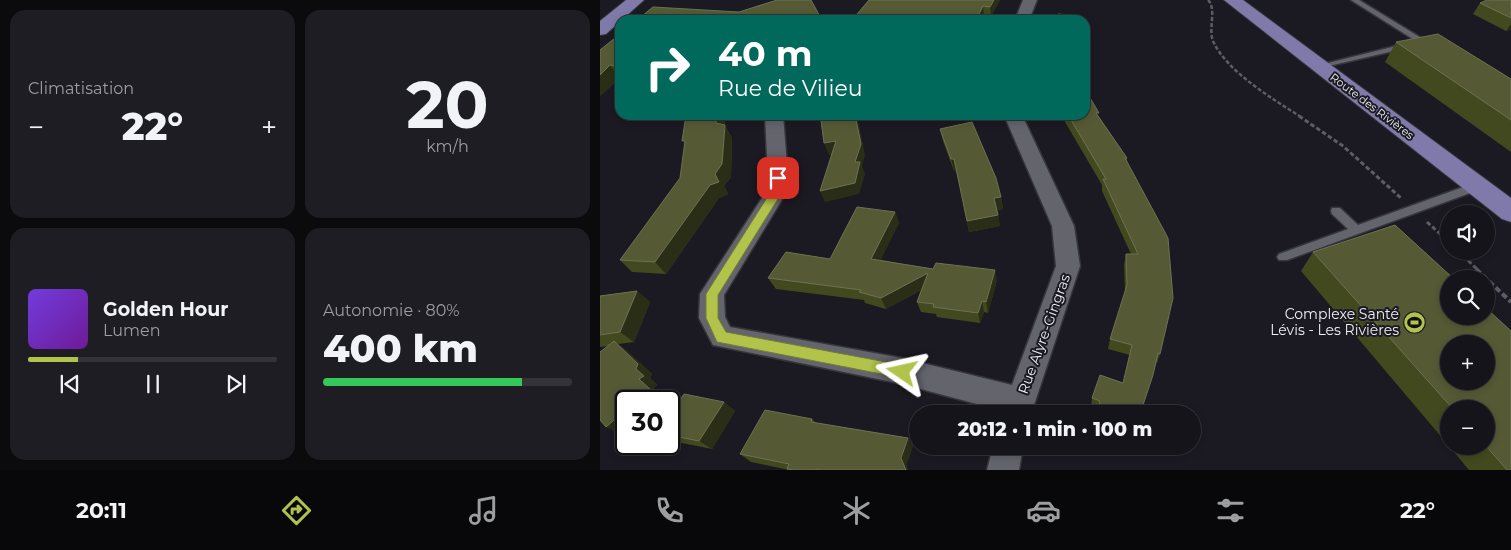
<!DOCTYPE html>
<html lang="fr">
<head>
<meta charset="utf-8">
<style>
	:root { --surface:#14141a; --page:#1d1d23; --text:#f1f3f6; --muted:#9d9ea2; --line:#333339; --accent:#b2c34c }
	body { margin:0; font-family:Montserrat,sans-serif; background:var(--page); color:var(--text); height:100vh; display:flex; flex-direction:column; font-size:19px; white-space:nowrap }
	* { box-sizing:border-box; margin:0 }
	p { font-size:16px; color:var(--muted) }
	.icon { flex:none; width:28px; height:28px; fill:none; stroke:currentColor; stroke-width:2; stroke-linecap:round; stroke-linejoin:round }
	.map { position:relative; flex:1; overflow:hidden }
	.drawer { display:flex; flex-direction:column; gap:10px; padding:10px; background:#0b0b0e; width:600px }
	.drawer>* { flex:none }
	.guide { position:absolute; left:15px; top:15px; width:475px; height:105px; border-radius:15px; box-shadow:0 2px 8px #0003,0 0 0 1px var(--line); background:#00695c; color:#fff; overflow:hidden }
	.tools { position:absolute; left:840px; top:205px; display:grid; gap:10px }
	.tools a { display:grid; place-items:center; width:55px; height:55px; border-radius:50%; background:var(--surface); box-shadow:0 2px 8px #0003,0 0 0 1px var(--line); font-size:25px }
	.speed { position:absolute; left:15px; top:390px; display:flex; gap:10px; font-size:25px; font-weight:700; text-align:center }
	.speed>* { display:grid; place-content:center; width:65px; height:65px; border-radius:50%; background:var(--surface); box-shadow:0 2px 8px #0003,0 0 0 1px var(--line); line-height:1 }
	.speed .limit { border:2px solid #111; border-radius:8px; background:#fff; color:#111 }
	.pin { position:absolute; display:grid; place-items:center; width:42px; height:42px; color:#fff; margin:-21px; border-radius:10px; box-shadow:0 2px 8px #0006 }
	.me { position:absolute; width:55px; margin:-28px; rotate:281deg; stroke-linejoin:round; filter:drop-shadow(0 0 4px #0008) }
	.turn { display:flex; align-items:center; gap:18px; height:105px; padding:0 20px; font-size:22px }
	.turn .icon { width:65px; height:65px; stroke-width:2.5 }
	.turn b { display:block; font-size:35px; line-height:42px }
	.big { font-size:38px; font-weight:800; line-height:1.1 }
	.drawer .card { flex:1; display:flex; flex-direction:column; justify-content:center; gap:8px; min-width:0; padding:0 18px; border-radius:15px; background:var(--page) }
	.drawer .dial { align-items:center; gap:0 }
	.dial b { font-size:65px; line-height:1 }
	.song { display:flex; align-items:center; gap:15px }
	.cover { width:60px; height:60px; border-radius:8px; background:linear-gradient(135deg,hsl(260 70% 55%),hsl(280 70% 35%)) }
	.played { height:5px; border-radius:2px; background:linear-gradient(90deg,var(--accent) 20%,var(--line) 20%) }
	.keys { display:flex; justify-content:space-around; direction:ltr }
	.heat { display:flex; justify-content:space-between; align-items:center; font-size:28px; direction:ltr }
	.charge { height:8px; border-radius:4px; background:linear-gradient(90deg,#34c759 80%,var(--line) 0) }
	.drawer .tiles { flex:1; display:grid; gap:10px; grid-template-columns:repeat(2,1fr) }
	.trip { position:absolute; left:309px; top:405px; width:292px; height:50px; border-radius:25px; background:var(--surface); box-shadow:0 2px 8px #0003,0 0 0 1px var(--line); font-weight:800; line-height:50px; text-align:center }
	.tabs { display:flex; height:80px; justify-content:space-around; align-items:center; background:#08080a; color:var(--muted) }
	.tabs .icon { width:35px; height:35px }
	.tabs .selected { color:var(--accent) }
	.tabs b { font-size:22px; color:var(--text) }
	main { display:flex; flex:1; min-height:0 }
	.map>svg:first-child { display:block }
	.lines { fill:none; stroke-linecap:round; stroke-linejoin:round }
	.lane-casing { stroke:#35353a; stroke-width:3 }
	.street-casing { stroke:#35353a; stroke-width:3 }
	.primary-casing { stroke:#35353a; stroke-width:2 }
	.path-far2 { stroke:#5e5d64; stroke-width:2.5; stroke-dasharray:4 2; stroke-linecap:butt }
	.path-far1 { stroke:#5e5d64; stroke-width:3; stroke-dasharray:4.5 2.5; stroke-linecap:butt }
	.path { stroke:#5e5d64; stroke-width:4; stroke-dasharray:6 3; stroke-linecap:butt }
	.lane { fill:#64646d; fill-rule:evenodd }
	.street { fill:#64646d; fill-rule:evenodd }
	.primary { fill:#7f7aaa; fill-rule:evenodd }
	.wall { fill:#42491e; fill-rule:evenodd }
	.shaded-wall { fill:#2b2e16 }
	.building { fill:#555a35; stroke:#6d7253; fill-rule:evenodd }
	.route { fill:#b2c34c; stroke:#747f31 }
	.labels { text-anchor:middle; stroke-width:4; stroke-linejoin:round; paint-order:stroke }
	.far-street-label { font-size:11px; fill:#efeff4; stroke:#1b1a22 }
	.poi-label { font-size:14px; fill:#efeff4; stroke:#1b1a22; text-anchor:end }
	.street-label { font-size:14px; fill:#efeff4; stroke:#1b1a22 }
</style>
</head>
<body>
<main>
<section class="drawer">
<div class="tiles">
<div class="card"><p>Climatisation</p>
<div class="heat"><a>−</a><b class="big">22°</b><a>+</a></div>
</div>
<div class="card dial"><b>20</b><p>km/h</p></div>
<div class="card">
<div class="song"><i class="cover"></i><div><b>Golden Hour</b><p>Lumen</p></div></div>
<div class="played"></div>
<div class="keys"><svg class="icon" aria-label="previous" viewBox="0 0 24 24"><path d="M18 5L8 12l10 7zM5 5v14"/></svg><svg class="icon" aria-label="pause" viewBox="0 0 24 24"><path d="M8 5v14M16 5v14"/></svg><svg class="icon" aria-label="next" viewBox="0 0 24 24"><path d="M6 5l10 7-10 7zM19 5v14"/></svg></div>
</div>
<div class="card"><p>Autonomie · 80%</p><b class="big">400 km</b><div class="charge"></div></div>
</div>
</section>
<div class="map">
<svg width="911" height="470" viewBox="0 0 911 470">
	<rect width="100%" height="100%" fill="#1b1a22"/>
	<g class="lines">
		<defs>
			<g id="lane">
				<polygon points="751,0 759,0 831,44 824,46"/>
				<polygon points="808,43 811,43 811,47 720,68 716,66"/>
				<polygon points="877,182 881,183 882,186 881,189 687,260 679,260 677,257 679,254 748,229 732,214 731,211 732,208 740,208 758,225"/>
			</g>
			<g id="street">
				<polygon points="423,0 437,0 429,20 415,20"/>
				<polygon points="165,115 183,115 188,178 186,193 124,295 125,317 130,327 302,358 412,385 456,266 452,226 404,115 422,115 474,226 480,266 431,414 402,414 403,411 302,384 113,345 99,318 100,294 166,192 168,178"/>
				<polygon points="393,446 423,446 419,470 387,470"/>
			</g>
			<g id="primary">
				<polygon points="26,0 44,0 6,34 0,35 0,21"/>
				<polygon points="624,0 643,0 911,198 911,222 902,219"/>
			</g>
		</defs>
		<use href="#lane" class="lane-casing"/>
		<use href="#street" class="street-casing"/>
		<use href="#primary" class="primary-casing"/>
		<path class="path-far2" d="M608 0C617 9 608 29 613 41 627 72 673 99 701 117"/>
		<g class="path-far1">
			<polyline points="699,116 743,146 801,198"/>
			<polyline points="827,222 849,242"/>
			<polyline points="858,251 878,270"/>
		</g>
		<polyline class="path" points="876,269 911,302"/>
		<use href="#lane" class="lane"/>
		<use href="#street" class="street"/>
		<use href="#primary" class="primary"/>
	</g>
	<g class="wall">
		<polygon points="400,0 391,16 384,15 382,20 252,20"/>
		<polygon points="911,0 911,29 906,31 873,14 880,3"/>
		<polygon points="20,34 20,78 0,96"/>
		<polygon points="796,42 911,79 911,152 785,62"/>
		<polygon points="461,115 485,115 498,116 527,158 527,161 560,354 557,363 556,363 497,409 491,407 492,398 523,383 530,355 508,349 510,339 525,292 524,265 526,254 531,254 502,191 502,185"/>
		<polygon points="125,126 132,138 131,177 124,186 128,194 119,198 66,274 32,272 20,260"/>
		<polygon points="340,129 401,197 403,209 397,210 400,226 369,232 357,171 354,171 343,141"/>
		<polygon points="295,212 299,223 280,260 397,280 388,313 384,312 380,323 337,317 336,314 321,312 317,302 321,290 286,309 265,303 264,300 176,289 168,278 230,259"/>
		<path d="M795 225 854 279H849V316H886V308L911 331V470H869L849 446H886V409H849V446L701 271 713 252ZM849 344H886V381H849Z"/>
		<polygon points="37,291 50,302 34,342 18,344 28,352 52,374 50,378 57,385 53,388 65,399 26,401 26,432 22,435 8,346 0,347 0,296"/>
		<polygon points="124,402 135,411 112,449 72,441 69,439 69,416"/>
		<polygon points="212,419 216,423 308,438 313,446 306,465 308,470 189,470 151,462 140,454"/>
	</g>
	<g class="shaded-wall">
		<polygon points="394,0 400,0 391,16 390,7"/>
		<polygon points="383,6 384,15 382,20 376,20"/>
		<polygon points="911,24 911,29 906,31"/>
		<polygon points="10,65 20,78 0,96 0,75"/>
		<polygon points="117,115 126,115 125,126 132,138 131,177 124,186 128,194 119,198 66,274 55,262 115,174"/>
		<polygon points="255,115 257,115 265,155 262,166 265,174 259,194 225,202 220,191"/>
		<polygon points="236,141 241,152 229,155 224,143"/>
		<polygon points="351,159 354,159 357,171 354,171"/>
		<polygon points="401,197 403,209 396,210 394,198"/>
		<polygon points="295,212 299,223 276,270 271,259"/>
		<polygon points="398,215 400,226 369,232 367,221"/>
		<polygon points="395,270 397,280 388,313 386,302"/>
		<polygon points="328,273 331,284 286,309 281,298"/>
		<polygon points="37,291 50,302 34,342 20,332"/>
		<polygon points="382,301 384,312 380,323 378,313"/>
		<polygon points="14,341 28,352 52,374 50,378 57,385 53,388 65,399 62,401 37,401 39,379 36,369"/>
		<polygon points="124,402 135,411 112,449 99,441"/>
		<polygon points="26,410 26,432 22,435 6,427"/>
		<polygon points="308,438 313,446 306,465 308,470 306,470 301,458"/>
	</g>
	<g class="building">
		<polygon points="177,0 211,0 222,20 37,20 53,7 139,12"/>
		<polygon points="269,0 394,0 390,7 383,6 376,20 252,20"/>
		<polygon points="887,0 911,0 911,18 880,3"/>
		<polygon points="458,14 479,16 478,20 456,20"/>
		<polygon points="20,34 20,66 10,65 0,75 0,50"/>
		<polygon points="838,34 911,79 911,120 796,42"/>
		<polygon points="489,96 499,113 496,113 527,158 525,158 568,238 573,298 560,354 558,353 553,375 540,414 496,414 500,401 492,398 500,375 523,383 532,345 510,339 527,285 526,254 538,254 503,179 506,179 468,115 485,115 485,97"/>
		<polygon points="86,115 117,115 116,123 125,125 122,164 115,174 119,182 110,185 55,262 20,260 80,178 85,141 82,141"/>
		<polygon points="244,115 255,115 261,144 255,162 260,162 255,183 220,191 236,141 224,143 221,121 243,116"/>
		<polygon points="372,122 396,178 401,197 394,198 398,215 367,221 354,159 351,159 340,129"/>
		<polygon points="257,207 295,212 271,259 333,269 336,263 395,270 386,302 382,301 378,313 333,307 334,304 317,302 328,273 281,298 259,292 261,290 168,278 186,252 230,259"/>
		<path d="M795 225 854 279H849V316H886V308L911 331V470H907L886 446V409H853L713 252ZM849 344H886V381H849Z"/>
		<polygon points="37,291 20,332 0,335 0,296"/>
		<polygon points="14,341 38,364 36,369 44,376 39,379 51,390 37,401 26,401 26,410 6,427 0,420 0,352"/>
		<polygon points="84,394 124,402 99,441 69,435 69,416"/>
		<polygon points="165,410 212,419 211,422 308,438 301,458 306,470 221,470 216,469 216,470 194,470 187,469 189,464 140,454"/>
	</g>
	<polygon class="route" points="178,175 183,178 181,194 118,295 118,318 126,332 302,365 307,367 309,372 307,376 302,378 117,342 106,318 106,294 170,193 173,178"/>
	<defs>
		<symbol id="stadium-disc" viewBox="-11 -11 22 22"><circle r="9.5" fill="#b2c34c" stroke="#1b1a22"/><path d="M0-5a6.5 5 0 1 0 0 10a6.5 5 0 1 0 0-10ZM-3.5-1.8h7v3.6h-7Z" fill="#111"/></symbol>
	</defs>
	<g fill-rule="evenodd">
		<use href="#stadium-disc" x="802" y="310" width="25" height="25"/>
	</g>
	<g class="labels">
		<g class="far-street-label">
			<text transform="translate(772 106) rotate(37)" y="4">Route des Rivières</text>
		</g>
		<g class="poi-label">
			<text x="799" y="319">Complexe Santé<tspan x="799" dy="16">Lévis - Les Rivières</tspan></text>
		</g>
		<g class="street-label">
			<text transform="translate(444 334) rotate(-70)" y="5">Rue Alyre-Gingras</text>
		</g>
	</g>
</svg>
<div class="tools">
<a><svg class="icon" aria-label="sound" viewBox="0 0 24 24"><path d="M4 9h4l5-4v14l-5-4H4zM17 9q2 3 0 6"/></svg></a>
<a><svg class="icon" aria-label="search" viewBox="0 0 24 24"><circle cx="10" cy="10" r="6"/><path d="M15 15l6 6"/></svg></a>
<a>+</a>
<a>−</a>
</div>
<div class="speed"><div class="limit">30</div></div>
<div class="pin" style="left:178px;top:178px;background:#d93025"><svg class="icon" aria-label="arrive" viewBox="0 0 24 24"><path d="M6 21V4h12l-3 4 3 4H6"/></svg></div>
<svg class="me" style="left:302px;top:372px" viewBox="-20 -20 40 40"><path d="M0-17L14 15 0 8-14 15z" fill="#b2c34c" stroke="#fff" stroke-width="4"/></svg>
<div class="trip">20:12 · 1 min · 100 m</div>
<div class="guide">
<div class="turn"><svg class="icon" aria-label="right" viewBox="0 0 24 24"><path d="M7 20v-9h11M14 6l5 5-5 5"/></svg><div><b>40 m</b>Rue de Vilieu</div></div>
</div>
</div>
</main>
<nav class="tabs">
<b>20:11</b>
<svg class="icon selected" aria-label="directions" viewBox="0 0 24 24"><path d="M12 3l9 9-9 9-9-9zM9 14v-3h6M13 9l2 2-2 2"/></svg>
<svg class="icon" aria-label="music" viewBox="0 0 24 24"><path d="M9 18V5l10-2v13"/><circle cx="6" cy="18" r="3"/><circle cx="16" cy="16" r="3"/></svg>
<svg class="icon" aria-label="phone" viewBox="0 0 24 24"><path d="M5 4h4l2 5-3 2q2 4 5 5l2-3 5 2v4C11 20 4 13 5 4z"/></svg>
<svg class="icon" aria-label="climate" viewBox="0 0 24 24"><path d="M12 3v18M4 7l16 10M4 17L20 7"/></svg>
<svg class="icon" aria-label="car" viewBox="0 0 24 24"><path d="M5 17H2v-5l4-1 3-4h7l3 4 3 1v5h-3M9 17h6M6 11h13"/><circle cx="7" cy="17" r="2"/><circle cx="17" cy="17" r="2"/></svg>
<svg class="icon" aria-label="filters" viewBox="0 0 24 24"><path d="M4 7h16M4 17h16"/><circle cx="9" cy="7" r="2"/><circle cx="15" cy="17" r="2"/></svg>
<b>22°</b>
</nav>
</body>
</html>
